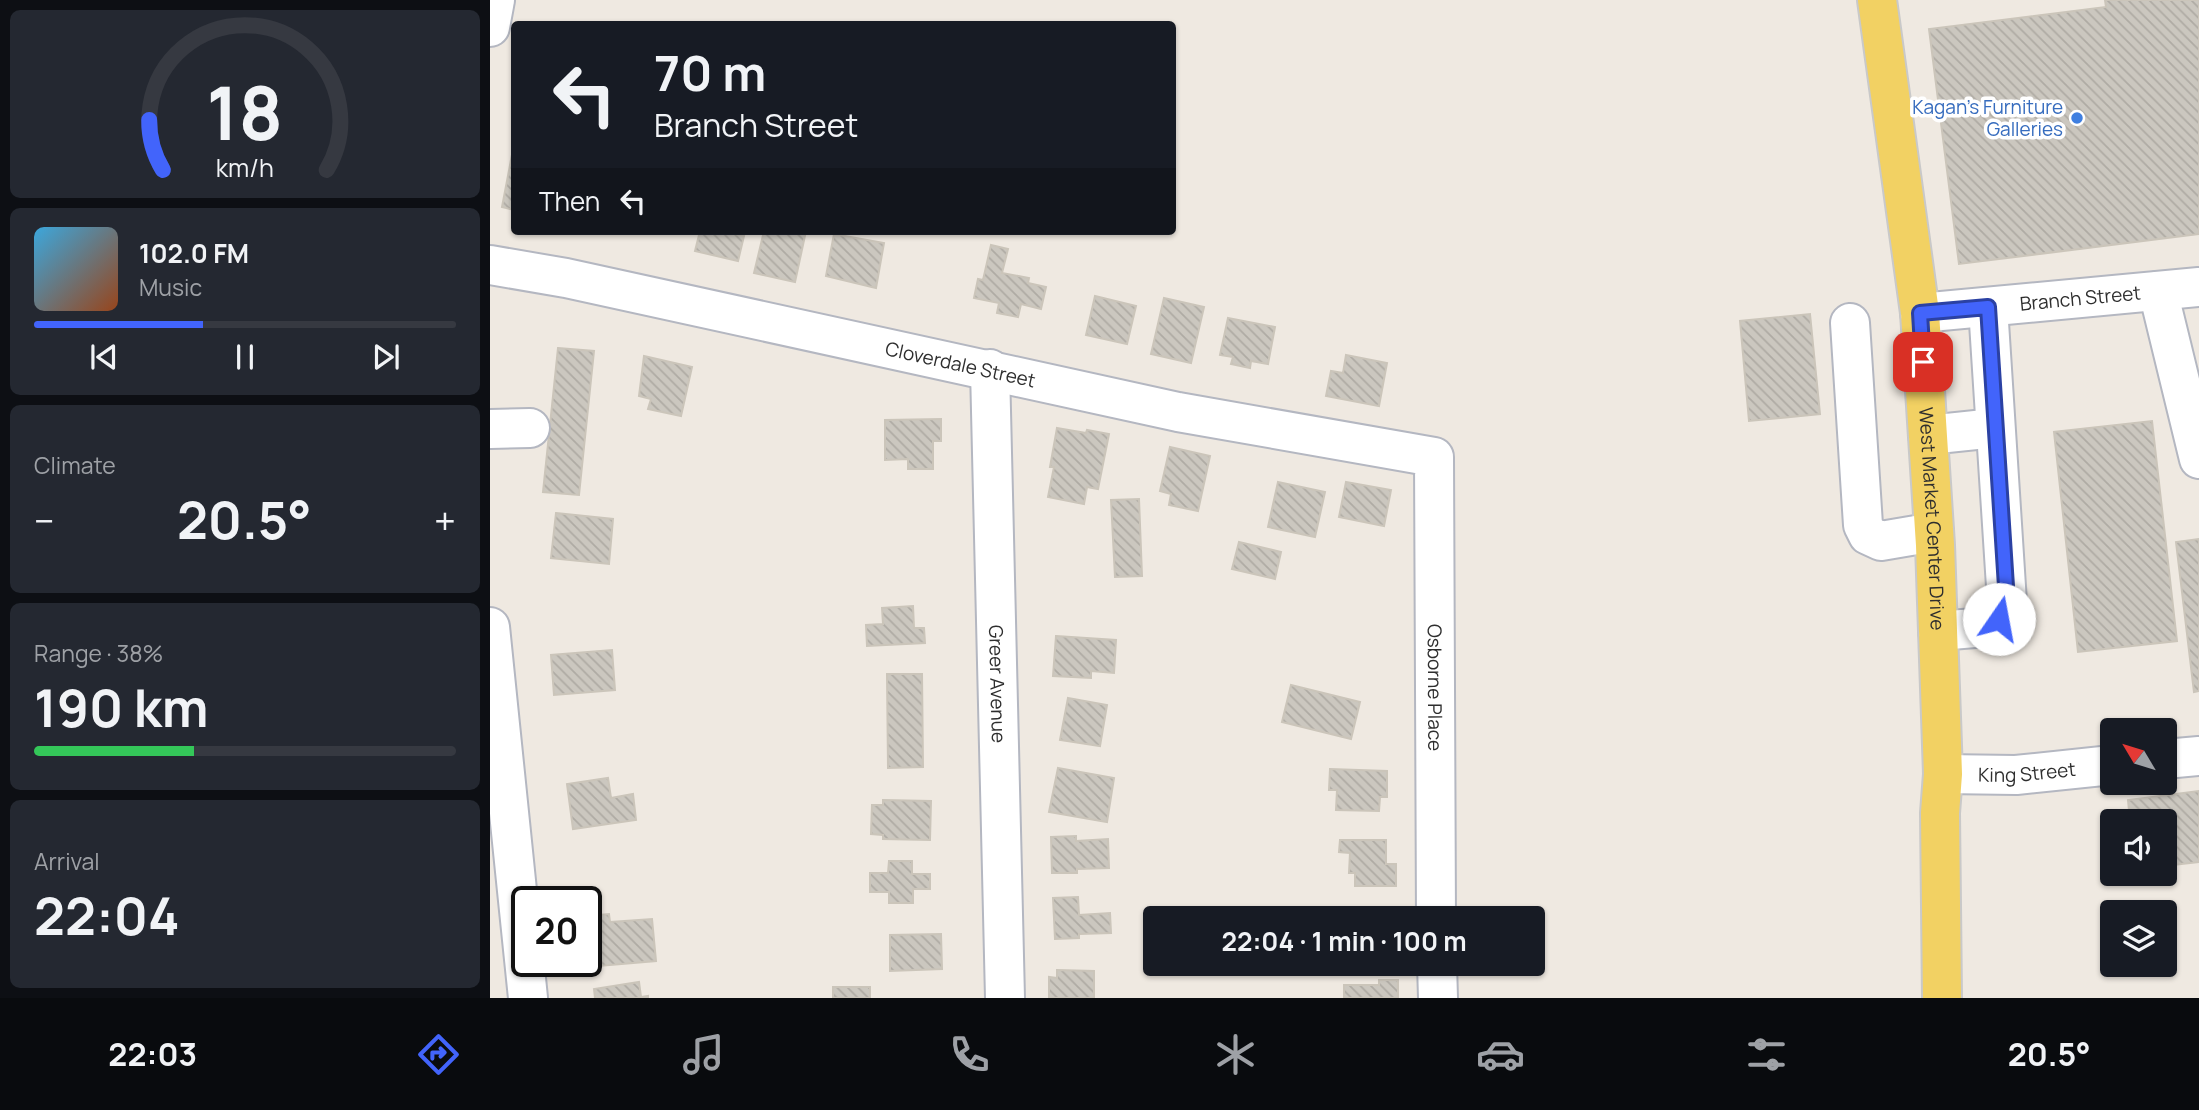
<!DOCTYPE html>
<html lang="en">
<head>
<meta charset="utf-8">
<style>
	:root { --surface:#171b24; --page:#242831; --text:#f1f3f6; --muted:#9ea1a6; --line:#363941; --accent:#4264fb }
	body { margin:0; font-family:Manrope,sans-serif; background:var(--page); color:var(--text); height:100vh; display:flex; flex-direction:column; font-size:26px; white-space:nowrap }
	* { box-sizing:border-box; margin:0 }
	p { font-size:23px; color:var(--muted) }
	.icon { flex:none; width:38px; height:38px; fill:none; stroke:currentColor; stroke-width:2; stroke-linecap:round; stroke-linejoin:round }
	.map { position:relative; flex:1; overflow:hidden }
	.sheet { display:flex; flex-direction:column; gap:10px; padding:10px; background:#0d0f14; width:490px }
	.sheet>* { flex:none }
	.guide { position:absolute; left:21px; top:21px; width:665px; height:214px; border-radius:7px; box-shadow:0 2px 5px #0004; background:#171b24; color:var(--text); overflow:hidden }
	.needle { width:46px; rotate:308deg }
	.controls { position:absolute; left:1610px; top:718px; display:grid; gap:14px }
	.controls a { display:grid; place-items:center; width:77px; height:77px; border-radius:7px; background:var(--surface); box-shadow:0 2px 5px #0004; font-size:35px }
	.speed { position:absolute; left:21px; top:886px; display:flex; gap:14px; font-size:35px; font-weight:700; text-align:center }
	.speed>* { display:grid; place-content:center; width:91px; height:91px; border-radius:50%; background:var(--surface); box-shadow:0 2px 5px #0004; line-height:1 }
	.speed .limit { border:4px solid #111; border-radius:10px; background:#fff; color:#111 }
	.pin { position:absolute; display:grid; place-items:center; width:60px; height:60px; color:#fff; margin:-30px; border-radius:14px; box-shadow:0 4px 10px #0006 }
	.me { position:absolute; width:77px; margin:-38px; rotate:12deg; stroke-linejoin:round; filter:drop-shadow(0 0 5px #0008) }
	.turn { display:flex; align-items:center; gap:24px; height:147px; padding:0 28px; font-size:32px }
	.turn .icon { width:91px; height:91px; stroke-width:2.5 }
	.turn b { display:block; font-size:49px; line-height:60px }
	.then { display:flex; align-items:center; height:66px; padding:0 28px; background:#0003; gap:14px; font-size:26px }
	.big { font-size:52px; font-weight:700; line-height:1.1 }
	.sheet .card { flex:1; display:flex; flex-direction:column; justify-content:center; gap:10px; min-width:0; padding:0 24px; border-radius:10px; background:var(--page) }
	.sheet .dial { align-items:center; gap:0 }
	.dial svg { height:182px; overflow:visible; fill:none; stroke:var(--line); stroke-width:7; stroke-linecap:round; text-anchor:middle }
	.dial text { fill:var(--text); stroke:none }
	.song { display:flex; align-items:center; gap:21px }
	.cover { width:84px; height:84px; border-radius:10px; background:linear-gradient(135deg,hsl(200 70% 55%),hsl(20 70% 35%)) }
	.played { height:7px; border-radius:4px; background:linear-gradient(90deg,var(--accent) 40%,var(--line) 40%) }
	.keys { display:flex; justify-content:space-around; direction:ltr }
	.heat { display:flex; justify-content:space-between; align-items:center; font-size:38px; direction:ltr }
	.charge { height:10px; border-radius:5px; background:linear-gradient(90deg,#34c759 38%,var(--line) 0) }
	.trip { position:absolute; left:653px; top:906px; width:402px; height:70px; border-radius:7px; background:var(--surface); box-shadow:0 2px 5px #0004; font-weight:700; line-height:70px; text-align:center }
	.tabs { display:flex; height:112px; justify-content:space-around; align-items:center; background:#090b0e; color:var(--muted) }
	.tabs .icon { width:49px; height:49px }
	.tabs .selected { color:var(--accent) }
	.tabs b { font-size:32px; color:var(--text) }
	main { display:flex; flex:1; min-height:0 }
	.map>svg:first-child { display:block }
	.building { fill:url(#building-back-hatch); stroke:#cbc5ba; stroke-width:2 }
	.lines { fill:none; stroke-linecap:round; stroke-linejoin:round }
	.minor-casing { stroke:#b4b7c1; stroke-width:42 }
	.major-casing { stroke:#c9c9c9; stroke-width:42 }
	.minor { stroke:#fff; stroke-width:38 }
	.major { stroke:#f2d163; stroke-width:38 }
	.route-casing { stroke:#2b41a3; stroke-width:18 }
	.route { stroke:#4264fb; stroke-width:12 }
	.shop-dot { fill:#3f7fe0; stroke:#fff; stroke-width:2.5 }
	.labels { text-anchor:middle; stroke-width:7; stroke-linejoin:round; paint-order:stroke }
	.shop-label { font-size:19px; fill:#366cbe; stroke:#fff; text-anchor:end }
	.street-label { font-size:19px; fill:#2e2e2e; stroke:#fff }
</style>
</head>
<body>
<main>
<section class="sheet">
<div class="card dial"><svg viewBox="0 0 100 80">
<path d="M14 69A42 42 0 1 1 86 69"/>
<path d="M14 69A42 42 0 0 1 8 47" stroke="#4264fb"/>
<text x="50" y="56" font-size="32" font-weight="700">18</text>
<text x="50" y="72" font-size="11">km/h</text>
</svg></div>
<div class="card">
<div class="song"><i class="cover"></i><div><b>102.0 FM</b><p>Music</p></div></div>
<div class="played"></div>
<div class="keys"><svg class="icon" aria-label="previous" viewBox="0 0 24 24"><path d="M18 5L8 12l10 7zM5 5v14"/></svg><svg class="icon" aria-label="pause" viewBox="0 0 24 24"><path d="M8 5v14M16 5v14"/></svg><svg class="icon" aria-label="next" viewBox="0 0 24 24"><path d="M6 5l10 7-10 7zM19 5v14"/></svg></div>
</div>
<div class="card"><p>Climate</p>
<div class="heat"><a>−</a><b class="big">20.5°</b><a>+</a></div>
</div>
<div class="card"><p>Range · 38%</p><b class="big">190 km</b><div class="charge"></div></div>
<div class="card"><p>Arrival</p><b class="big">22:04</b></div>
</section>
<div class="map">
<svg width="1709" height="998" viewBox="0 0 1709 998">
	<defs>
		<pattern id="building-back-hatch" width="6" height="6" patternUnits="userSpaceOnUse" patternTransform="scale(1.75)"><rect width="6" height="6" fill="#cbc7bf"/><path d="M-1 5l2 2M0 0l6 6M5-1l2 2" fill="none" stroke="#afaba4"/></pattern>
	</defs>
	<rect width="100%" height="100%" fill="#efe9e1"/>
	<g class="building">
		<polygon points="1615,0 1709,0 1709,234 1469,264 1439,29 1616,7"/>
		<polygon points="24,144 24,210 12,207"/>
		<polygon points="210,231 233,231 254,236 248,261 205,251"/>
		<polygon points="274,231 316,231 305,282 264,273"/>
		<polygon points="344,234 394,243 386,288 336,276"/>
		<polygon points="501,245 518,249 512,273 539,278 538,283 556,287 551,309 531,304 528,317 507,313 509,303 484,298 488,279 493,280"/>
		<polygon points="605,296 646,306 637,344 596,335"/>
		<polygon points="674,298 714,307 701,363 661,354"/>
		<polygon points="1320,314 1330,414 1259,421 1250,321"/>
		<polygon points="738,318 785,327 778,364 761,361 760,368 741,364 743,357 730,355"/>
		<polygon points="68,348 104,351 89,495 53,492"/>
		<polygon points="856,355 897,363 889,406 836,396 841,371 853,373"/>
		<polygon points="154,356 202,367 191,416 158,409 161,399 149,396"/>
		<polygon points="451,419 451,441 443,441 443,469 418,469 418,459 395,460 395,420"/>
		<polygon points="1662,421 1687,641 1588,652 1564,432"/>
		<polygon points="567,428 596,433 597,430 619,434 608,489 597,487 594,504 558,497 564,467 560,467"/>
		<polygon points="680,447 720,456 708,511 679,505 681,494 670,491"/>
		<polygon points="788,482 835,492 825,537 778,527"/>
		<polygon points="856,482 901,490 894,526 849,517"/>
		<polygon points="649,499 652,576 625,577 621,500"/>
		<polygon points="66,513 123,519 119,564 61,558"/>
		<polygon points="1709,539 1709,691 1704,692 1686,542"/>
		<polygon points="749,542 791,552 785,579 742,569"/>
		<polygon points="423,606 424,628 434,628 435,643 377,646 376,625 393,624 392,608"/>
		<polygon points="566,636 626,640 624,673 601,671 601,678 563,676"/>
		<polygon points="122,650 125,690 64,695 61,655"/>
		<polygon points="397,674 432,674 433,767 398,768"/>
		<polygon points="801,685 870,702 861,739 792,722"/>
		<polygon points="578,698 617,705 610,746 570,740"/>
		<polygon points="568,768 624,778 617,822 559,812"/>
		<polygon points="840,769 897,771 897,797 890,797 889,811 846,810 847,790 839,790"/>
		<polygon points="118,778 121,798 143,794 146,820 83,829 77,784"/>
		<polygon points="1709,791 1709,862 1675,866 1675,821 1640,821 1638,800"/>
		<polygon points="393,800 441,801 440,840 393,839 393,835 381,834 382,805 393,805"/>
		<polygon points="586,836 586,841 618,839 619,868 587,869 587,873 562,873 561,837"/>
		<polygon points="850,840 896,840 896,864 906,864 906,886 865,886 865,873 859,873 860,853 849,852"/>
		<polygon points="399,861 422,861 422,874 440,874 440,889 423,889 423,903 399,903 399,892 380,892 380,873 398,873"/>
		<polygon points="588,897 589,915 620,913 621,933 589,934 589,938 565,939 563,898"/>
		<polygon points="889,911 908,911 908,919 888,919"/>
		<polygon points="119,914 120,922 162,919 166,961 97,967 96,916"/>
		<polygon points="451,934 452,969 400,971 400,935"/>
		<polygon points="567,970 604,971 604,998 559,998 559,977 567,978"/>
		<polygon points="889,980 908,980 908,998 854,998 854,985 889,985"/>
		<polygon points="149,982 151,997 158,996 158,998 105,998 104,989"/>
		<rect x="343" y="987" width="37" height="11"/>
	</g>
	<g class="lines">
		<defs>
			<g id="minor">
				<polyline points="0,27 5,0"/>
				<path id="s1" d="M0 265 76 278 688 412 944 457 946 919"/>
				<polyline points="1668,291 1709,459"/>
				<path id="s2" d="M1430 313 1709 287"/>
				<polyline points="1360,323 1373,525 1378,535 1391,541 1444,532"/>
				<path id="s3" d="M500 369 515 998"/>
				<polyline points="0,429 40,428"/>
				<polyline points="1438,435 1505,428"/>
				<polyline points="0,627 38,998"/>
				<polyline points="1448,631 1497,627 1509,619 1517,602 1498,307"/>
				<polyline points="1675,759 1709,756"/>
				<path id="s4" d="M1453 774 1526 775 1622 765"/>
				<polyline points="947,964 948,998"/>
			</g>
			<g id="major">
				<path id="s5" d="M1387 0 1430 313 1445 545 1453 774 1450 813 1452 998"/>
			</g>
		</defs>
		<use href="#minor" class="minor-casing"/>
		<use href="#major" class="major-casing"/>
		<use href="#minor" class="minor"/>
		<use href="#major" class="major"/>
	</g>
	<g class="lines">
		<defs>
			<polyline id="route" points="1433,362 1430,313 1498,307 1517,602 1509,619"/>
		</defs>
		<use href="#route" class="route-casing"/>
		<use href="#route" class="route"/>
	</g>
	<circle class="shop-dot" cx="1587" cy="118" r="7"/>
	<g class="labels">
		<g class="shop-label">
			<text x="1573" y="114">Kagan's Furniture<tspan x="1573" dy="22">Galleries</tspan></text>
		</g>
		<g class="street-label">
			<text dy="7" stroke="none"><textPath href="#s2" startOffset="161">Branch Street</textPath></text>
			<text dy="7" stroke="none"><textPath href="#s1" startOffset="481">Cloverdale Street</textPath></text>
			<text dy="7" stroke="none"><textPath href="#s5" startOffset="522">West Market Center Drive</textPath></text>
			<text dy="7" stroke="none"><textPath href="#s3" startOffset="315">Greer Avenue</textPath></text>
			<text dy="7" stroke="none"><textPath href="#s1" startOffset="1194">Osborne Place</textPath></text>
			<text dy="7" stroke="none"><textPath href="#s4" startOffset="84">King Street</textPath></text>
		</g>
	</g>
</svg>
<div class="controls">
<a><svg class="needle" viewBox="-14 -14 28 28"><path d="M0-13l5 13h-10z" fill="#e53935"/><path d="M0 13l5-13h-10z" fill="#9ea1a6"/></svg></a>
<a><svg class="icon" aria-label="sound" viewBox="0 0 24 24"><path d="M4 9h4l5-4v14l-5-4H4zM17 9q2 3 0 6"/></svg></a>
<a><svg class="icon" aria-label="layers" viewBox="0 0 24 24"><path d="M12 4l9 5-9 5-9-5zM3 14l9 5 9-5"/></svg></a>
</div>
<div class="speed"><div class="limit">20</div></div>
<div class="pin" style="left:1433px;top:362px;background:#d93025"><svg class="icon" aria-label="arrive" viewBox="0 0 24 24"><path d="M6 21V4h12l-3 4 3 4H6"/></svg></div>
<svg class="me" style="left:1509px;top:619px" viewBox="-20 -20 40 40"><circle r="19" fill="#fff"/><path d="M0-13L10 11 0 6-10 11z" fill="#4264fb"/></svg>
<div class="trip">22:04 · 1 min · 100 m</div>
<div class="guide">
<div class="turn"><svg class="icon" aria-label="left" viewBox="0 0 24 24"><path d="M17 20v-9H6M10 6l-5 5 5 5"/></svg><div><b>70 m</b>Branch Street</div></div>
<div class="then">Then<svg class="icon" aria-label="left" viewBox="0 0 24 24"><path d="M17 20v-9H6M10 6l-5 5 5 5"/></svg></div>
</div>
</div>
</main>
<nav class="tabs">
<b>22:03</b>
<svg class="icon selected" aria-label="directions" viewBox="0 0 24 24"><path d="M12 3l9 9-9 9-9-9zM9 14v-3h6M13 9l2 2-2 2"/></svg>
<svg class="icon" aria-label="music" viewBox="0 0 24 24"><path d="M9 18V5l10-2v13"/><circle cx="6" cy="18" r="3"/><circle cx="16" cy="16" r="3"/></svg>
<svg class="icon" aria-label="phone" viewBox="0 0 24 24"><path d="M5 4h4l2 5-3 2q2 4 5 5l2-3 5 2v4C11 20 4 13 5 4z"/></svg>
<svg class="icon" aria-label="climate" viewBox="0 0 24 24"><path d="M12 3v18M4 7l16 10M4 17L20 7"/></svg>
<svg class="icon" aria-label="car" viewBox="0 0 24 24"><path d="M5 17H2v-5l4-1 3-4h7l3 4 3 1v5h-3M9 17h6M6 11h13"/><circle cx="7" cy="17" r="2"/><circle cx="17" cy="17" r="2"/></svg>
<svg class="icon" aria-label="filters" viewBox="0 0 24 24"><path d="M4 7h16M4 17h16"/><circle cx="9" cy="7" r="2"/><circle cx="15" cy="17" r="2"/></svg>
<b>20.5°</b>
</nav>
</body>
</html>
